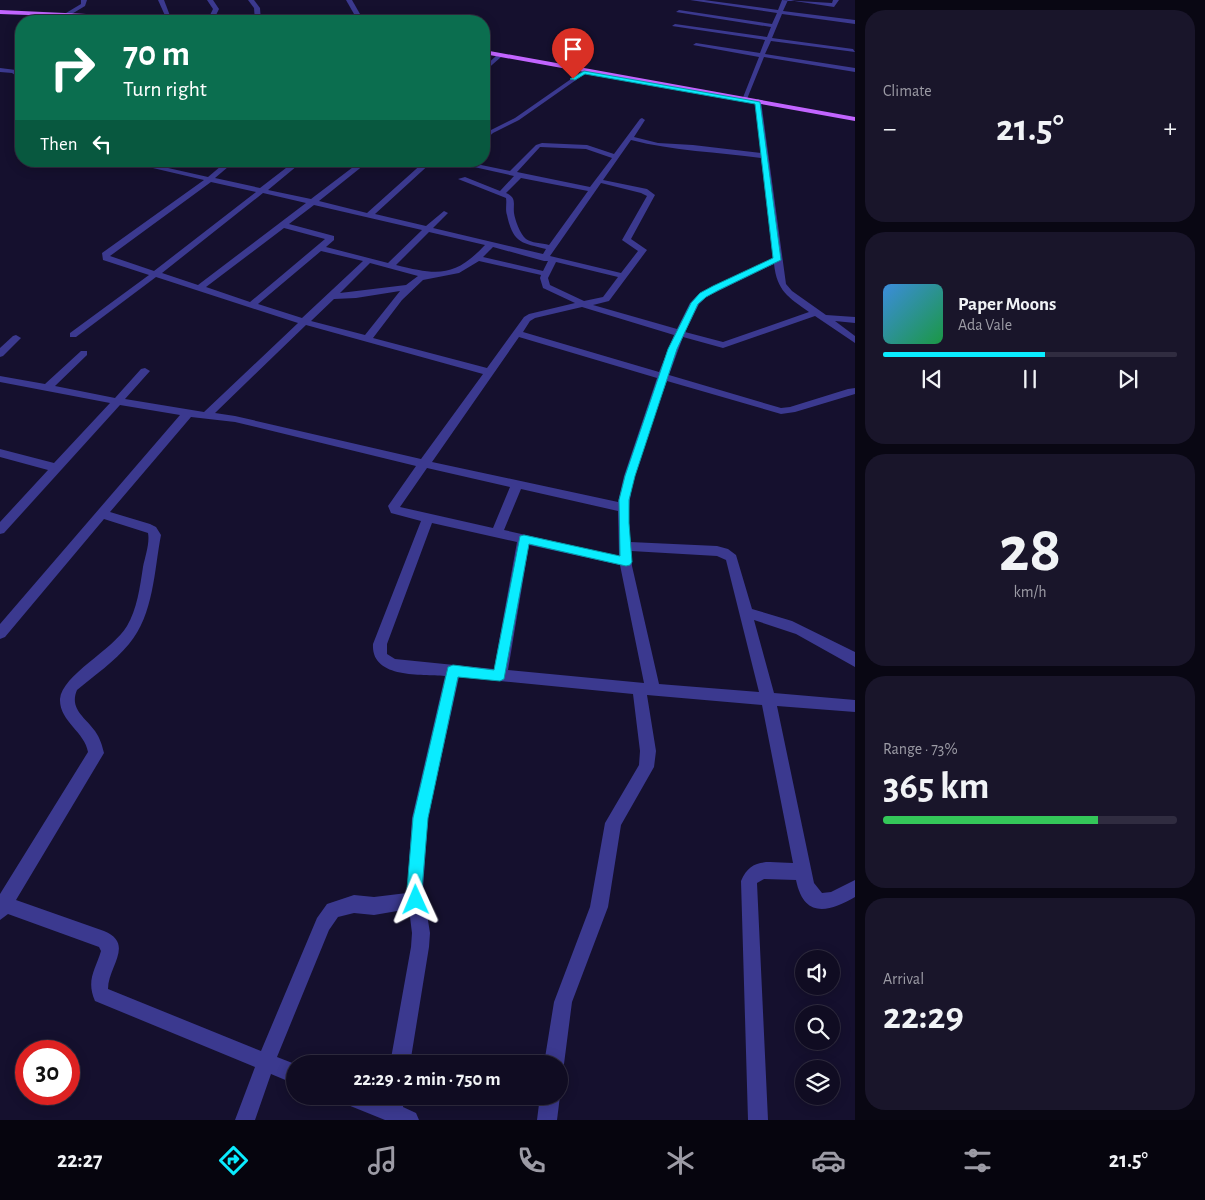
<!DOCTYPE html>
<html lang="en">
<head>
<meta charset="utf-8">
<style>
	:root { --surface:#100c22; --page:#19152a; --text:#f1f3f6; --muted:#9c9ba5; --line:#302c40; --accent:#0aecff }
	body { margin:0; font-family:"Alegreya Sans",sans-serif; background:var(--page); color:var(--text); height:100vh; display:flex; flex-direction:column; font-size:19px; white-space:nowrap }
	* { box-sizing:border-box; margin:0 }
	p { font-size:16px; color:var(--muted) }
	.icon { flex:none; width:28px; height:28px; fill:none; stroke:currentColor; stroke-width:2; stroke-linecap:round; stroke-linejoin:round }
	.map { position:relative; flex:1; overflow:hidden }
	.details { display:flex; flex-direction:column; gap:10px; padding:10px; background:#090713; width:350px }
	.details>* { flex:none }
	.hud { position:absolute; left:15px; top:15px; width:475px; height:152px; border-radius:20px; box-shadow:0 2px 12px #0003,0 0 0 1px var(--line); background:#0b6e4f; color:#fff; overflow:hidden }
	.buttons { position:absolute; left:795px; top:950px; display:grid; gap:10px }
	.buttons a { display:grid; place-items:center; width:45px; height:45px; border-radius:50%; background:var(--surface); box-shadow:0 2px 12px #0003,0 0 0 1px var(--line); font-size:25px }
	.speed { position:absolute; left:15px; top:1040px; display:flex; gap:10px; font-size:25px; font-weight:700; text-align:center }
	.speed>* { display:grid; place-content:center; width:65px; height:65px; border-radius:50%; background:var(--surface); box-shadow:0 2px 12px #0003,0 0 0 1px var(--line); line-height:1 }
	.speed .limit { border:8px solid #d22; background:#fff; color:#111 }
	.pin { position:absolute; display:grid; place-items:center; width:42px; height:42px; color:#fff; margin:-51px -21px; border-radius:50% 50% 50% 0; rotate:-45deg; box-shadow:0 0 5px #0007 }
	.pin .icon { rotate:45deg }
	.me { position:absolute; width:55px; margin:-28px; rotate:359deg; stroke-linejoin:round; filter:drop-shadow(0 0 4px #0008) }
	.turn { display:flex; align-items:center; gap:18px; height:105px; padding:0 25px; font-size:22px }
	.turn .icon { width:65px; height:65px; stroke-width:2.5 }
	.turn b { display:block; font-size:35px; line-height:42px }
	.then { display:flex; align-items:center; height:48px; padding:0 25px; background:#0003; gap:10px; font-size:19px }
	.big { font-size:38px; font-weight:700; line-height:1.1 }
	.details .widget { flex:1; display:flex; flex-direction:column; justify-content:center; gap:8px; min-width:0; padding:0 18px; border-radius:20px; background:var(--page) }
	.details .dial { align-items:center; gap:0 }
	.dial b { font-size:65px; line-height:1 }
	.song { display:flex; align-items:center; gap:15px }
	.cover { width:60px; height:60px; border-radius:8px; background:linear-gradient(135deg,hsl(210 70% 55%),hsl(140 70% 35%)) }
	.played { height:5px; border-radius:2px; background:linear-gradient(90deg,var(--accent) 55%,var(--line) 55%) }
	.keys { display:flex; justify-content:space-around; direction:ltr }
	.heat { display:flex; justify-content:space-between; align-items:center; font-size:28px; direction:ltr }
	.charge { height:8px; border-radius:4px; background:linear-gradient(90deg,#34c759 73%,var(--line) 0) }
	.trip { position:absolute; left:286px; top:1055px; width:282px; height:50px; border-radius:25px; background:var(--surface); box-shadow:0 2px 12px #0003,0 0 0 1px var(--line); font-weight:700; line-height:50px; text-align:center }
	.tab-bar { display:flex; height:80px; justify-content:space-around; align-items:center; background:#06050e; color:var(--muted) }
	.tab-bar .icon { width:35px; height:35px }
	.tab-bar .on { color:var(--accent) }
	.tab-bar b { font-size:22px; color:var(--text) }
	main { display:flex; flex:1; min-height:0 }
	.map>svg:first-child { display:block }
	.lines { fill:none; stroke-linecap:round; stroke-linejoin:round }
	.minor { fill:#3b398f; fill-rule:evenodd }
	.major { fill:#c265ff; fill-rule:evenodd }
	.route { fill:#0aecff; stroke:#0699a6 }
</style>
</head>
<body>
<main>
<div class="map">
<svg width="855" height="1120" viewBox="0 0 855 1120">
	<rect width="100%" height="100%" fill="#15102e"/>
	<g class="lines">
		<g class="minor">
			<polygon points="81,0 87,0 85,6 70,15 66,15 66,13 81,4"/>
			<polygon points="158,0 164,0 172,21 167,20"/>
			<polygon points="207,0 213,0 219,9 213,21 207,21 213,9"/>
			<polygon points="248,0 254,0 260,8 261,21 255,21 254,8"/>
			<polygon points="346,0 352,0 364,21 358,21"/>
			<polygon points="690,0 704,0 778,10 782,0 832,3 833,0 839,0 834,7 788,0 783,11 855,20 855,24 782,14 772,38 853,49 855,52 771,41 765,54 855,68 855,72 764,57 747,99 742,100 759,57 693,45 696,43 760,53 765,40 672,26 675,24 767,37 771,27 676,12 679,10 772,24 777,13"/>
			<polygon points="496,56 501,57 484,72 484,67"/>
			<polygon points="0,68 16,70 21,74 21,79 12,73 0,72"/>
			<polygon points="584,70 586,73 519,120 493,133 484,141 484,135 489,131 515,118"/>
			<path d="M758 99 761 101 786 284 792 291 826 315 855 317V323L835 321 855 336V343L815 316 723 348 683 337 669 375 781 408 790 407 848 389 855 388V394L795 412 781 414 667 381C654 418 636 460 630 499 628 513 629 528 630 542L717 546 728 549 736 555 752 609 792 621 855 652V667L796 634 754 620 774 693 855 700V712L777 706 814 883 822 893 831 892 855 880V897C829 912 804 919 796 880L764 879 757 883 768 1120H748L741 881C751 856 770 863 793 863L762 705 647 695 656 751 654 767 621 825 608 907 572 1002 564 1064 560 1071V1064H544L554 1002 590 907 605 823 639 765 640 751 633 694 459 677 428 818 423 889 430 933 429 947 410 1064H390L411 947 412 933 409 909 374 915 354 913 338 917 329 930 277 1057 295 1064V1084L271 1074 255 1120H235L255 1067 95 1001C86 980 95 971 101 951L99 947 8 914 0 920V894L88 752C85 732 59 721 60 699 62 675 113 650 127 626 137 609 140 587 143 567 145 557 150 543 148 533L104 519 5 637 0 639V624L180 415 120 405 4 533 0 534V522L48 470 0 457V449L54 463 110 403 0 382V376L45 384 81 351H87V355L55 386 115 398 141 369 145 368 150 371 125 399 204 412 298 323 156 277 76 337H70V333L149 275 103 260 102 253 204 180 123 161H137L208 177 227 161H235L215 178 260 188 295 161H303L268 190 311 199 361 161H369L319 201 367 213 425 161H433L375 214 426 226 444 211 448 213 433 228 543 254 546 249C521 243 513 243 507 215 505 209 507 204 506 198L458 179 465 177 500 191 514 176 447 161H462L510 171 536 145 542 143 587 145 614 154 640 119 642 118 645 120 634 137 658 143 693 145 761 153 755 101ZM631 140C673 151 718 152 761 158L773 258 700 293 690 303 677 329 593 305 609 301 647 250 631 239 655 195 647 189 603 180ZM540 147 586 149 612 158 590 187 517 172ZM521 178 588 191 549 245C542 243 531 243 526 239 520 234 515 220 514 213 513 203 517 198 506 193ZM211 182 256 192 154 271 110 256ZM601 183 641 193 647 196 622 240 638 251 621 273 550 256ZM263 193 306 203 198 285 162 273ZM314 205 422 230 388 263 326 247 334 240V236L289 224ZM284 228 325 239 250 302 206 287ZM429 232 485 245C454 278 437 275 396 265ZM493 247 544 261H548L543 271 483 257ZM321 251 363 261 302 318 258 304ZM479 261 541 275 540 278 543 288 575 303 529 314 524 317 487 368 373 338 402 300 423 280 459 273ZM556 262 618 277 603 297 584 301 550 285 548 278ZM370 263 418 276 406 285 340 293ZM774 264C777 291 788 297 809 312L723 342 685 332 699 304 706 297ZM400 291 365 335 311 321 334 299 356 298ZM582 307 674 335 659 372 523 332 530 321 535 318ZM306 325 483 374 421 459 235 416 215 413ZM519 337 657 378 624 476 618 502 432 462ZM191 417 235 422 416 466 388 506 391 513 421 521 373 644C371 679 421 674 445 676L412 818 407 893 374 897 354 895 327 904 317 918 261 1051 108 989C108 966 135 944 104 931L16 900 104 753C102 745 100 738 95 731 85 717 69 709 77 690 95 675 114 662 129 644 154 614 154 571 161 535L156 527 150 524 110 512ZM427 468 510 487 493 528 400 507ZM521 489 618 511 619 556 504 530ZM432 523 517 542 494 669 395 659 387 654V644ZM529 545 620 565 644 683 508 670ZM631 551 717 556 726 560 759 692 659 684 632 566Z"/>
			<polygon points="16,335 21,338 3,356 0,357 0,348 13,336"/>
			<polygon points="340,1096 375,1096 384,1100 384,1096 404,1096 403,1107 416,1113 419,1120 385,1120 343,1103"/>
			<polygon points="540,1096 560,1096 557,1120 537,1120"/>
		</g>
		<g class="major">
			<polygon points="0,10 194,19 197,21 0,14"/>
			<polygon points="484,50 855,117 855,121 484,54"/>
		</g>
	</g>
	<polygon class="route" points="584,71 760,102 781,260 719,290 706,297 698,304 677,349 635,476 629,500 629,523 632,562 630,565 626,566 529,544 504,679 500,681 458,677 428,818 422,889 424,900 422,906 416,908 411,906 407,889 413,818 448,667 453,665 494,670 520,536 524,535 620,556 619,500 625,476 668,349 691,303 700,293 713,286 773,258 755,104 585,74 575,80 570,79"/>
</svg>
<div class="buttons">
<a><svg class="icon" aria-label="sound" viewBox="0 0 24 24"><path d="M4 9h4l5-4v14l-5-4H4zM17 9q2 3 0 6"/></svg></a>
<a><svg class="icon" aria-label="search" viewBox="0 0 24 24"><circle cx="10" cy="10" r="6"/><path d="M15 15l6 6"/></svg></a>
<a><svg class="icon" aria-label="layers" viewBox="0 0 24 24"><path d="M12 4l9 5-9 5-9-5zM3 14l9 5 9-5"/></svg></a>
</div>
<div class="speed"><div class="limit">30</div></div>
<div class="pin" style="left:573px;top:79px;background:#d93025"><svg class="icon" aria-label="arrive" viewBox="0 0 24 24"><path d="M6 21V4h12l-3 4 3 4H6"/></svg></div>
<svg class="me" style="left:416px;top:900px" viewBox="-20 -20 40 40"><path d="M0-17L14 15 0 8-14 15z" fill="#0aecff" stroke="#fff" stroke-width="4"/></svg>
<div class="trip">22:29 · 2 min · 750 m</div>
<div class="hud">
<div class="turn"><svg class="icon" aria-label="right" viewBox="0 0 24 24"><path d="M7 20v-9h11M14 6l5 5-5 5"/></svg><div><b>70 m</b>Turn right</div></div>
<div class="then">Then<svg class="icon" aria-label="left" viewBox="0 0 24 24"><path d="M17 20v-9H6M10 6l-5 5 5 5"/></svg></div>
</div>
</div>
<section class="details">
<div class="widget"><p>Climate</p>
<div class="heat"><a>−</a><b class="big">21.5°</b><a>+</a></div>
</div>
<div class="widget">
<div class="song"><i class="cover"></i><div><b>Paper Moons</b><p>Ada Vale</p></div></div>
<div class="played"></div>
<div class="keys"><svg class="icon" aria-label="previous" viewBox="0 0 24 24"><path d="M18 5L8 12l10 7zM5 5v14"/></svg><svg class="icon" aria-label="pause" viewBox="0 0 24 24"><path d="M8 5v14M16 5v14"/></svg><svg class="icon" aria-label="next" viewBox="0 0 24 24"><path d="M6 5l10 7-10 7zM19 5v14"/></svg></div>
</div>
<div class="widget dial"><b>28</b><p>km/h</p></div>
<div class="widget"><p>Range · 73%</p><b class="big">365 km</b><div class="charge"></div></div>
<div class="widget"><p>Arrival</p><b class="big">22:29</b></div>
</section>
</main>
<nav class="tab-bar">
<b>22:27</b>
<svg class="icon on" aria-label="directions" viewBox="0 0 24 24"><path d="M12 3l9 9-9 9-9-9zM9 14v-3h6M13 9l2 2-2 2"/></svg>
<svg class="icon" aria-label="music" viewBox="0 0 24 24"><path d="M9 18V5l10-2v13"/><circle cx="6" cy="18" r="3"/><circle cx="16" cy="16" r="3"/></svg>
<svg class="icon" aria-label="phone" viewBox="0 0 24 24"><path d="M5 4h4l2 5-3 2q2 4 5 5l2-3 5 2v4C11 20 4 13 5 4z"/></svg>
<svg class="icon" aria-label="climate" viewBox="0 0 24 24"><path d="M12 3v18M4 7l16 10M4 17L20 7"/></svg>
<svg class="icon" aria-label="car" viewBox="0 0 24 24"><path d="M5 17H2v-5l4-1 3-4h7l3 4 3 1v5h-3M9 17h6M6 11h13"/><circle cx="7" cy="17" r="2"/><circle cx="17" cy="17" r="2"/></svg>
<svg class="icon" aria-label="filters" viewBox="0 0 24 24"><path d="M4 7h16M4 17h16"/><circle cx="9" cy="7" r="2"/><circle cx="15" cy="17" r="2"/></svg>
<b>21.5°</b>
</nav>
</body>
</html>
